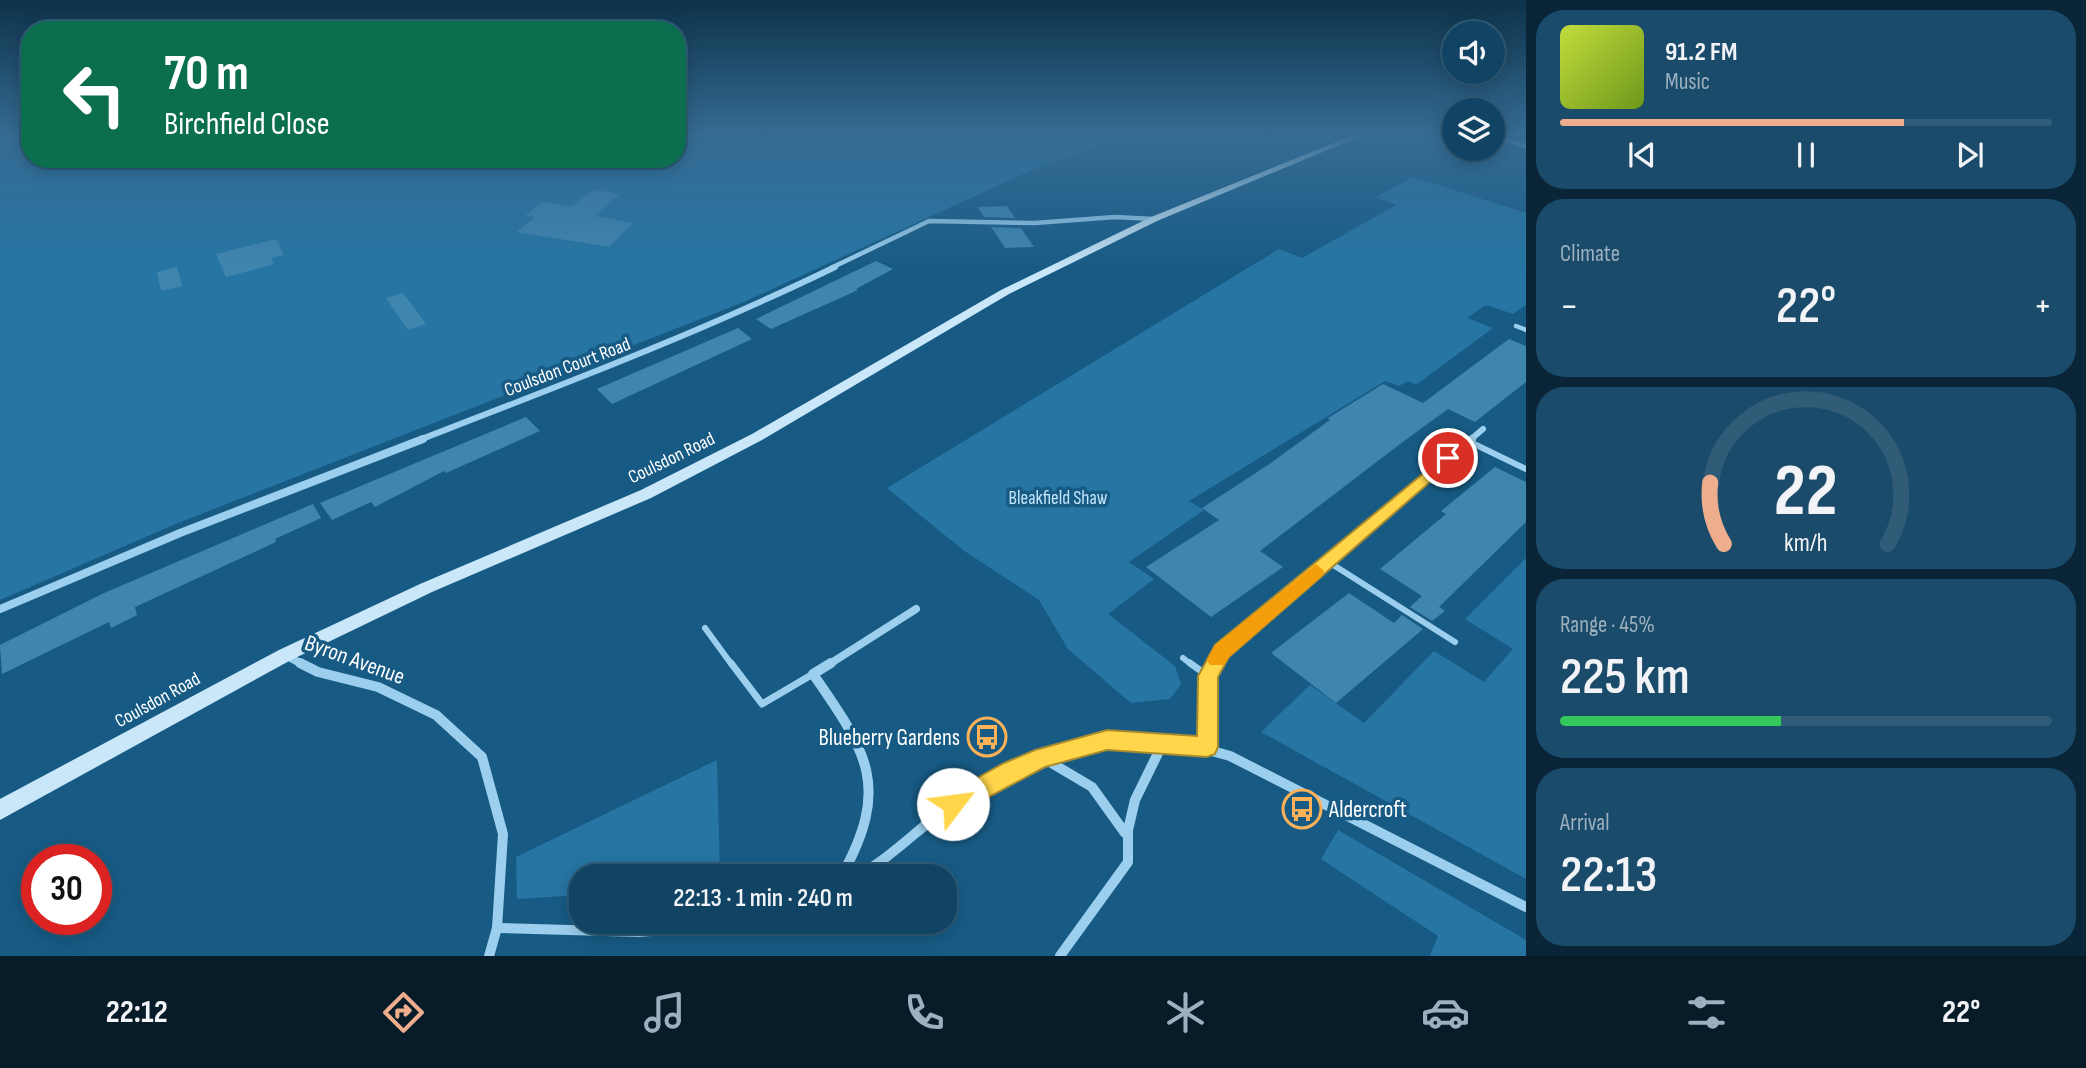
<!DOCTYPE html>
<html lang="en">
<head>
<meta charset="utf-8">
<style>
	:root { --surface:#114464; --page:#1a4b6a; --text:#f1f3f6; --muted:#9cb0bf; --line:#305c78; --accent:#eead8d }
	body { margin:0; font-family:"Sofia Sans Condensed",sans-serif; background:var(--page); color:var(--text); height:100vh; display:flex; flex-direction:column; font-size:26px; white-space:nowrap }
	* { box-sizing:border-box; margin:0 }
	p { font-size:23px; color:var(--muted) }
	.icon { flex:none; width:38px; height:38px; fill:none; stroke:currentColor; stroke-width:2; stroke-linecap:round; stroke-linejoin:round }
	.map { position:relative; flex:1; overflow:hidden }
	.drawer { display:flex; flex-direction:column; gap:10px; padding:10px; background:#092537; width:560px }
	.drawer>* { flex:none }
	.hud { position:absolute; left:21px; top:21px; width:665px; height:147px; border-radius:28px; box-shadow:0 4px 18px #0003,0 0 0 2px var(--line); background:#0b6e4f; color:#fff; overflow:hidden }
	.fabs { position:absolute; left:1442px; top:21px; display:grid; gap:14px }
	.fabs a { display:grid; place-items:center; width:63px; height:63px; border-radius:50%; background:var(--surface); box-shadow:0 4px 18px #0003,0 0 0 2px var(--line); font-size:35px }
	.speed { position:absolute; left:21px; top:844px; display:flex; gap:14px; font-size:35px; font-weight:700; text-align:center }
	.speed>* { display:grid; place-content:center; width:91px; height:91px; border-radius:50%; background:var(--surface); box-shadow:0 4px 18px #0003,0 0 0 2px var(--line); line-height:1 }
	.speed .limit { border:10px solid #d22; background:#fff; color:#111 }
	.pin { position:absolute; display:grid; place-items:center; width:60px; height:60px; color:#fff; margin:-30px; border:4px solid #fff; border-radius:50%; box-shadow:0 2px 7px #0007 }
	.me { position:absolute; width:77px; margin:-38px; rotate:60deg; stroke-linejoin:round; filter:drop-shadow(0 0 5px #0008) }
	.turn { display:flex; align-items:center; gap:24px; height:147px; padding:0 28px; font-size:32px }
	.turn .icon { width:91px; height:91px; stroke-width:2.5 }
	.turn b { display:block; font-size:49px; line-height:60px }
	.big { font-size:52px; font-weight:600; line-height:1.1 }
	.drawer .widget { flex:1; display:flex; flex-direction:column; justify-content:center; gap:10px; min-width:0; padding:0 24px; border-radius:28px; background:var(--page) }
	.drawer .dial { align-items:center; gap:0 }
	.dial svg { height:182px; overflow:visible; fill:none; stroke:var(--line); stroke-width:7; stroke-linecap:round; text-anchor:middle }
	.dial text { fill:var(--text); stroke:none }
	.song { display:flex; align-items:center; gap:21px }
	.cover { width:84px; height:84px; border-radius:10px; background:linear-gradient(135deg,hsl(70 70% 55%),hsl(80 70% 35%)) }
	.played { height:7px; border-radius:4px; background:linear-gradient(90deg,var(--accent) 70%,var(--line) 70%) }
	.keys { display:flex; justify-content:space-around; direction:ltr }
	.heat { display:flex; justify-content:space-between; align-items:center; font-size:38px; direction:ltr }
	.charge { height:10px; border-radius:5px; background:linear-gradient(90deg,#34c759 45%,var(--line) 0) }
	.trip { position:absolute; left:569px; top:864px; width:388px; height:70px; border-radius:28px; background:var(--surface); box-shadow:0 4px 18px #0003,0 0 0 2px var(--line); font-weight:600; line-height:70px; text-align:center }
	.tabs { display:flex; height:112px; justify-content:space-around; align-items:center; background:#071b28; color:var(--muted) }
	.tabs .icon { width:49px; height:49px }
	.tabs .active { color:var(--accent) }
	.tabs b { font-size:32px; color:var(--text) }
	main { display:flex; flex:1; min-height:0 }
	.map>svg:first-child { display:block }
	.green { fill:#2675a3 }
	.building { fill:#3f86af }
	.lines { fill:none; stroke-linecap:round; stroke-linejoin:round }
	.service-far2 { stroke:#9ccfed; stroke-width:4.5 }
	.service-far1 { stroke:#9ccfed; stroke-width:6 }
	.service { stroke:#9ccfed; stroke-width:7 }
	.minor-far3 { stroke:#9ccfed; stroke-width:4.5 }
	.minor-far2 { stroke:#9ccfed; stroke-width:6 }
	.minor-far1 { stroke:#9ccfed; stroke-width:8 }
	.minor { stroke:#9ccfed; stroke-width:10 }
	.secondary { fill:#c9e7f9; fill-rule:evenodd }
	.route { fill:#ffd54a; stroke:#a68a30; stroke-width:2 }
	.slow { fill:#f59e0b }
	.labels { text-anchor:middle; stroke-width:7; stroke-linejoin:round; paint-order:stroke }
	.street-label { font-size:19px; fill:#fff; stroke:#175b85 }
	.park-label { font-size:19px; fill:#c2e5fa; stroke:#175b85 }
	.near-street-label { font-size:23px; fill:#fff; stroke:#175b85 }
	.near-poi-label { font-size:23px; fill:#fff; stroke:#175b85; text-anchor:end }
</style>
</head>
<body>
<main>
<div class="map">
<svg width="1526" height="956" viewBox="0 0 1526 956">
	<rect width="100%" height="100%" fill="#175b85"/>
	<g class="green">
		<polygon points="0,136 30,136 30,159 677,159 677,136 1124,136 1034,169 744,302 178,523 0,600"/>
		<polygon points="1413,177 1526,213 1526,305 1513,314 1486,305 1467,318 1493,328 1416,385 1408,381 1399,386 1385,381 1189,501 1204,510 1129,562 1154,579 1108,614 1175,666 1181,684 1170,699 1131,703 1068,649 1039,600 963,550 887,488 1279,249 1302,258 1396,205 1375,197"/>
		<polygon points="1526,558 1526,879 1261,732 1310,685 1364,723 1434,651 1484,682 1513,649 1465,619"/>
		<polygon points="717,760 720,877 581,877 581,895 517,899 516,857"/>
		<polygon points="1338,830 1526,940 1526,956 1430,956 1438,936 1321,859"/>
	</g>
	<g class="building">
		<polygon points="598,190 620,194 595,216 633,223 609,247 517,232 535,217 525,216 542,202 572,207 589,193"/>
		<polygon points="1007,206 1015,218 984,217 978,207"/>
		<polygon points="991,227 1021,228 1034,247 1005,248"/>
		<polygon points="276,239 284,255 271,258 274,264 226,277 216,254"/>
		<polygon points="876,261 893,269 856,289 858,290 771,329 756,319"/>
		<polygon points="177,267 182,286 161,291 157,272"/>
		<polygon points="403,293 426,324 408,330 386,298"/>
		<polygon points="738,328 752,339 612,404 597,389"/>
		<polygon points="1509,339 1526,346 1526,382 1475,422 1448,409 1404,441 1260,551 1283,567 1211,617 1146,567 1219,520 1202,508 1268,465 1330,420 1328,418 1383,384 1423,403"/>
		<polygon points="526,417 540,431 446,473 444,471 375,507 371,502 332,520 320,503"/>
		<polygon points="1495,467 1526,482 1526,522 1439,607 1445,611 1432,621 1410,607 1422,596 1380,569 1446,514 1441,511"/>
		<polygon points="313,504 321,518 275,539 276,542 135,607 137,615 111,628 109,622 2,674 0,645 104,593"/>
		<polygon points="1349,593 1394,623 1402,615 1423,629 1336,703 1271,653"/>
	</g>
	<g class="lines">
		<polyline class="service-far2" points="1516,326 1526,330"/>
		<g class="service-far1">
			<polyline points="1468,441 1526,469"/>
			<polyline points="1327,561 1455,642"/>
			<polyline points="705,628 732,665"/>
			<polyline points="1183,658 1192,665"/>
		</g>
		<g class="service">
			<polyline points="731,663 762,704 813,674"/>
			<polyline points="1190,663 1208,676"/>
		</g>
		<g class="minor-far3">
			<polyline points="1493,136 1526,146"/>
			<polyline points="831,268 929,221 1035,223 1115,217 1154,219"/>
		</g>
		<g class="minor-far2">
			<path d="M419 440C559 386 699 333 835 267"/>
			<polyline points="1470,440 1483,429"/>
		</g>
		<g class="minor-far1">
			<polyline points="0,609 180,533 423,439"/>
			<polyline points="285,655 304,665"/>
			<polyline points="828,665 916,609"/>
			<polyline points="1214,665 1222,651 1472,439"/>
		</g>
		<g class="minor">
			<polyline points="300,663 318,672 378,687 436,715 482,757 503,834 497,928 489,956"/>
			<path d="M831 663 813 674C868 753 891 787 841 877"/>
			<polyline points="1207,747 1208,676 1215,663"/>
			<polyline points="1043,758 1092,787 1125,833"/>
			<path d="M855 877C892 858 919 827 953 804 1038 746 1131 725 1230 756L1526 907"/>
			<polyline points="497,928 639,932 759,922"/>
			<polyline points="1060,956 1128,862 1128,830 1135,800 1163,743"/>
		</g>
		<polygon class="secondary" points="1351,136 1361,136 1157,221 1009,294 762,440 651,498 432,592 291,660 0,820 0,799 279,650 420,584 641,490 752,434 1001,290 1151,217"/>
	</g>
	<linearGradient id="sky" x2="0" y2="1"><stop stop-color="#0d3249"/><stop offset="0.5" stop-color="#366c94"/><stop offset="1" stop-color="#366c94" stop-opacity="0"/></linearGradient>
	<rect width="1526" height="270" fill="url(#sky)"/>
	<polygon class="route" points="1448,453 1455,458 1453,462 1229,657 1218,677 1218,747 1215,754 1207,757 1107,750 1045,767 961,812 953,815 945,812 942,804 945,796 1004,763 1035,750 1107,730 1197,736 1198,676 1215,645"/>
	<polygon class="slow" points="1316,564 1324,571 1322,576 1229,657 1224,665 1210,665 1207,660 1215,645"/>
	<defs>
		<symbol id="bus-ring" viewBox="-11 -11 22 22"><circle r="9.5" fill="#175b85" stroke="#ffb158" stroke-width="1.5"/><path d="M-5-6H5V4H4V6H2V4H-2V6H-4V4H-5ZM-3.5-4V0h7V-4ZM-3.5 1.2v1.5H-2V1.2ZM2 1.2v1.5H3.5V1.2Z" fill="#ffb158"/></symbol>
	</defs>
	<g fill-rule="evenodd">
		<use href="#bus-ring" x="965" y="715" width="44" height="44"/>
		<use href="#bus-ring" x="1280" y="787" width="44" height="44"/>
	</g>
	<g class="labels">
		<g class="street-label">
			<text transform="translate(567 366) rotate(-21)" y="7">Coulsdon Court Road</text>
			<text transform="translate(671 457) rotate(-26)" y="7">Coulsdon Road</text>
			<text transform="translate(157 699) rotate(-29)" y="7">Coulsdon Road</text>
		</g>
		<g class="park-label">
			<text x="1058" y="504">Bleakfield Shaw</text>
		</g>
		<g class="near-street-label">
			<text transform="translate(355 659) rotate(20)" y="8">Byron Avenue</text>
		</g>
		<g class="near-poi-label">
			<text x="960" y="745">Blueberry Gardens</text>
			<text x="1329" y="817" text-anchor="start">Aldercroft</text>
		</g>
	</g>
</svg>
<div class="fabs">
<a><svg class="icon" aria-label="sound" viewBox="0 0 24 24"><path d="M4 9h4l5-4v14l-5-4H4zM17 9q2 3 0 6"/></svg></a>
<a><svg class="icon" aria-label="layers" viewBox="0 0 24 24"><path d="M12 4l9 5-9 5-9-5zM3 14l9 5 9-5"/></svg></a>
</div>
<div class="speed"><div class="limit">30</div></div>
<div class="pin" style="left:1448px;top:458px;background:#d93025"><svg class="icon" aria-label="arrive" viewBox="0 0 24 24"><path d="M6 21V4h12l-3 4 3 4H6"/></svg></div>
<svg class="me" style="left:953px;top:804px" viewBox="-20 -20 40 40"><circle r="19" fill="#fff"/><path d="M0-13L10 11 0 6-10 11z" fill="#ffd54a"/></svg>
<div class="trip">22:13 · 1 min · 240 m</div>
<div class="hud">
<div class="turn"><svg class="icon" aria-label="left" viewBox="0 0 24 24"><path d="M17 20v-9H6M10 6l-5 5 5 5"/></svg><div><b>70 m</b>Birchfield Close</div></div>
</div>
</div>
<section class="drawer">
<div class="widget">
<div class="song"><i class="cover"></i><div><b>91.2 FM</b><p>Music</p></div></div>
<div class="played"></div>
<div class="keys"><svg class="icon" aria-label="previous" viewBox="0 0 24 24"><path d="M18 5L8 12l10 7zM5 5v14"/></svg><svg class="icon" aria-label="pause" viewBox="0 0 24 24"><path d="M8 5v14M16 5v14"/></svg><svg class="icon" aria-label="next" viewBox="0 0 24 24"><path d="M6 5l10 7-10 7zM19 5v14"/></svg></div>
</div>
<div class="widget"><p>Climate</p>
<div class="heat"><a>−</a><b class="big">22°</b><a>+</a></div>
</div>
<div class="widget dial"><svg viewBox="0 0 100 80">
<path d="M14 69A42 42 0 1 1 86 69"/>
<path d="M14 69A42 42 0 0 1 8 42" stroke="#eead8d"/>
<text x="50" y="56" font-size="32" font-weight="700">22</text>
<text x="50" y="72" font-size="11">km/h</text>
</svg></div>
<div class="widget"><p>Range · 45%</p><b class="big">225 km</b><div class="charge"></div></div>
<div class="widget"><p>Arrival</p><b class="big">22:13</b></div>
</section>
</main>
<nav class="tabs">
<b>22:12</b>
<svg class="icon active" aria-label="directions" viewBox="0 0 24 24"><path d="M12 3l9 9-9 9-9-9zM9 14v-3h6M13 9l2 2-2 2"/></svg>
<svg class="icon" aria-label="music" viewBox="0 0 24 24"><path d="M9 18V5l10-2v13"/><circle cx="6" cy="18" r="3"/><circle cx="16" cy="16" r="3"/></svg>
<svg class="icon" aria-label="phone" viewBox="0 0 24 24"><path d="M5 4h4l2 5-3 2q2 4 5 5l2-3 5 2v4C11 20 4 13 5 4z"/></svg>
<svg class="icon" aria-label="climate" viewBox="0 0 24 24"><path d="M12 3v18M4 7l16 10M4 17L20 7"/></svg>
<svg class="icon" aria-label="car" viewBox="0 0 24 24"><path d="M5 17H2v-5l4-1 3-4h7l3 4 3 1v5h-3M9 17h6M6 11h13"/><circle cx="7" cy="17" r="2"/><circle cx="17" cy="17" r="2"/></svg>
<svg class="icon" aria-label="filters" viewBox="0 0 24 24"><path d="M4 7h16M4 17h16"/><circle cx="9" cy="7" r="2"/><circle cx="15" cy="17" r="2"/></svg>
<b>22°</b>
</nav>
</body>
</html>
